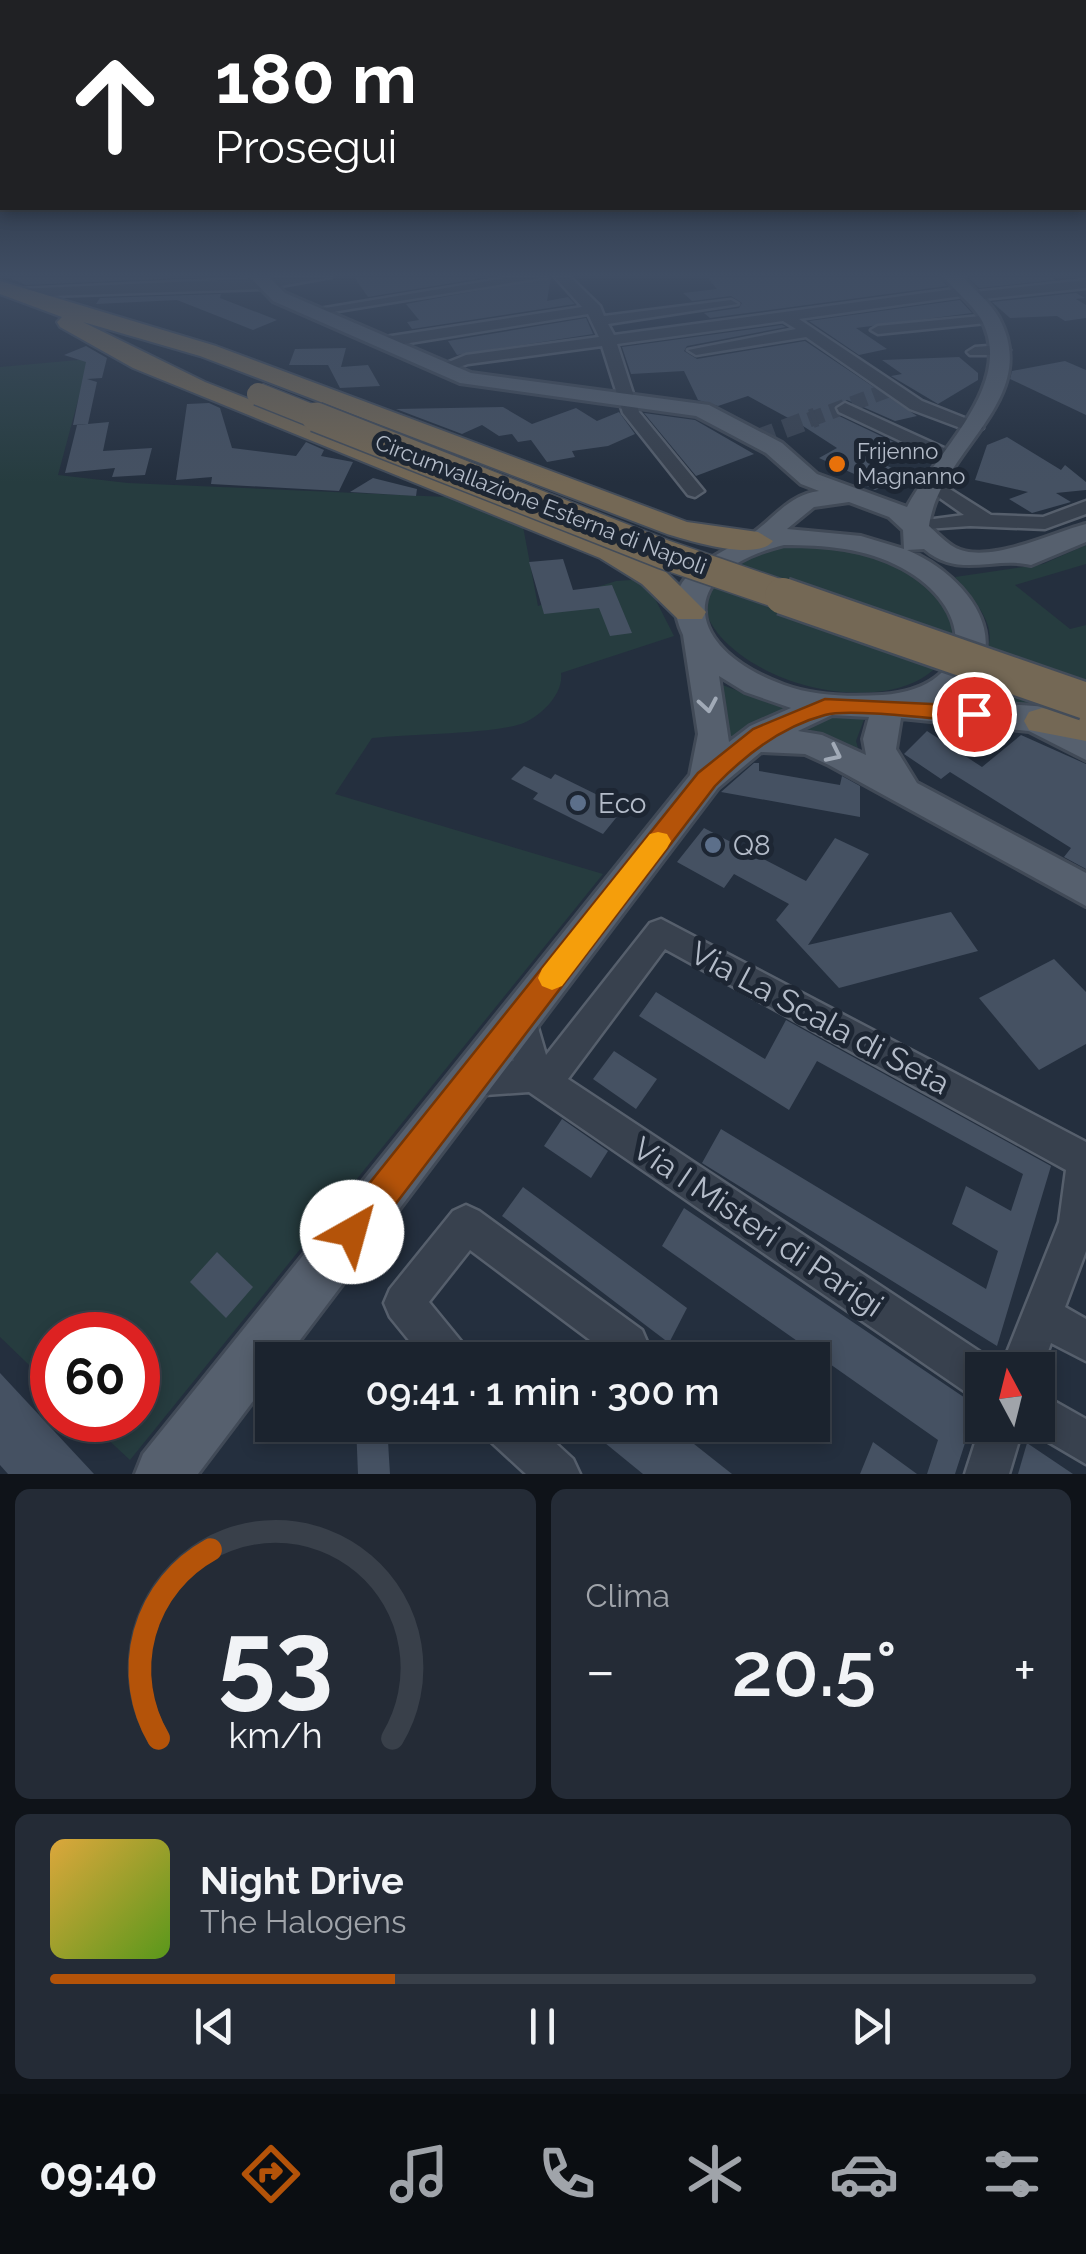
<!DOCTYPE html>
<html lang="it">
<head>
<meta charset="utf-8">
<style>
	:root { --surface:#1b232e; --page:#242b36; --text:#f1f3f6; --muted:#a0a4aa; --line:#39404a; --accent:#b45309 }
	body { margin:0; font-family:Raleway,sans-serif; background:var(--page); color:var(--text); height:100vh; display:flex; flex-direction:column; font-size:38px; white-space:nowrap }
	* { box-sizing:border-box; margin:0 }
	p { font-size:32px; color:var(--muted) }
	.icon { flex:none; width:55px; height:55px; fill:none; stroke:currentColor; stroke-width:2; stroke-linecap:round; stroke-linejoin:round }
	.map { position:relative; height:1474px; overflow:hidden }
	.details { display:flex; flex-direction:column; gap:15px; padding:15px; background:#0f1319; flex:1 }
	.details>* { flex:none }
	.top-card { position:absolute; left:0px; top:0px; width:1088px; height:210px; box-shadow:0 5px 15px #0003,0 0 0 2px var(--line); background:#202124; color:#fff; overflow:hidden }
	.needle { width:65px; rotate:353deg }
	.controls { position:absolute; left:965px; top:1352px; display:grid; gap:20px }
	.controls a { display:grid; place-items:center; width:90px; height:90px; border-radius:0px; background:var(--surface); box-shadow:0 5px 15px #0003,0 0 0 2px var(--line); font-size:50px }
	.speed { position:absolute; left:30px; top:1312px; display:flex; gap:20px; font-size:50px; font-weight:700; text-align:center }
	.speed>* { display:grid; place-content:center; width:130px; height:130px; border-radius:50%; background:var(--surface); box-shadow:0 5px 15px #0003,0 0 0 2px var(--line); line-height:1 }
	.speed .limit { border:15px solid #d22; background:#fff; color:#111 }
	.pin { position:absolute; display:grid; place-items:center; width:85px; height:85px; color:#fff; margin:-42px; border:5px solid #fff; border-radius:50%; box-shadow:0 2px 10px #0007 }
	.me { position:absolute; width:110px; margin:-55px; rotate:38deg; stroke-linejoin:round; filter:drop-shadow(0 0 8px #0008) }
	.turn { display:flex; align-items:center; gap:35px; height:210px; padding:0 50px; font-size:45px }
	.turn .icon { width:130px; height:130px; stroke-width:2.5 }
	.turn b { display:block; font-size:70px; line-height:85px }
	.big { font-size:75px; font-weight:600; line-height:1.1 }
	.details .widget { flex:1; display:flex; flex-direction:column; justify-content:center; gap:15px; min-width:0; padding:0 35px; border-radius:15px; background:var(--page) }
	.details .dial { align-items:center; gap:0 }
	.dial svg { height:260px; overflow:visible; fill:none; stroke:var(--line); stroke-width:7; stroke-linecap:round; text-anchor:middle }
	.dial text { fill:var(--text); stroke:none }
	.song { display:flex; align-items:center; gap:30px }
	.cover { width:120px; height:120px; border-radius:15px; background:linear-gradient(135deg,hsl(40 70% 55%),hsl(90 70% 35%)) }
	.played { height:10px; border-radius:5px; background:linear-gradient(90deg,var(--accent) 35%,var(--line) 35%) }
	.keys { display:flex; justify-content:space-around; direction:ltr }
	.heat { display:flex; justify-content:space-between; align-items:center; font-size:55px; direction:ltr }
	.details .tiles { flex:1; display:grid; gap:15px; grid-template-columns:1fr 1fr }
	.widget:last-child { grid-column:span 2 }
	.trip { position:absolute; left:255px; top:1342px; width:575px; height:100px; border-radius:0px; background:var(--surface); box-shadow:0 5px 15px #0003,0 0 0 2px var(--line); font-weight:600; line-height:100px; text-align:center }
	.tab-bar { display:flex; height:160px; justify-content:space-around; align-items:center; background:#0b0e12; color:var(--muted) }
	.tab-bar .icon { width:70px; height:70px }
	.tab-bar .active { color:var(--accent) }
	.tab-bar b { font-size:45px; color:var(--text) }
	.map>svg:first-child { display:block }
	.green { fill:#263c3f }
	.building { fill:#455162 }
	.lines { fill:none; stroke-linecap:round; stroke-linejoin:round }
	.minor-tunnel-far1 { stroke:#3a4453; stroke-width:15; stroke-dasharray:15 8; stroke-linecap:butt }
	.minor-tunnel { stroke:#3a4453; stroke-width:19; stroke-dasharray:19 10; stroke-linecap:butt }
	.minor-casing { stroke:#565f6c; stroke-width:5 }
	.major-casing { stroke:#414a57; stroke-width:6 }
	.highway-casing { stroke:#434c59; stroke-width:4 }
	.minor { fill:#38414e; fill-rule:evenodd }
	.major { fill:#56606e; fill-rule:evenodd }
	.highway { fill:#746855; fill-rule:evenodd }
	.highway-bridge-far2-casing { stroke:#434c59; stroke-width:25; stroke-linecap:butt }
	.highway-bridge-far1-casing { stroke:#434c59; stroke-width:32; stroke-linecap:butt }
	.highway-bridge-casing { stroke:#434c59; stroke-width:41; stroke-linecap:butt }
	.highway-bridge-far2 { stroke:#746855; stroke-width:22 }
	.highway-bridge-far1 { stroke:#746855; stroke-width:29 }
	.highway-bridge { stroke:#746855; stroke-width:36 }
	.oneway { stroke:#a1aab7 }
	.route { fill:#b45309; stroke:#753606; stroke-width:2.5 }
	.slow { fill:#f59e0b }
	.food-dot { fill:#e8710a; stroke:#1d2633; stroke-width:4 }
	.service-dot { fill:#5c6f8a; stroke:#1d2633; stroke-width:4 }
	.labels { text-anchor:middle; stroke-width:10; stroke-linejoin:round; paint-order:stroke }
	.far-poi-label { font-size:22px; fill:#b4bcc9; stroke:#1d2633; text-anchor:start }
	.far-street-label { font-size:22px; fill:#b4bcc9; stroke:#1d2633 }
	.poi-label { font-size:28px; fill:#b4bcc9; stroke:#1d2633; text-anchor:start }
	.near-street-label { font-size:32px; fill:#b4bcc9; stroke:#1d2633 }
</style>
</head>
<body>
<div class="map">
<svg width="1086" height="1474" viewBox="0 0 1086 1474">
	<rect width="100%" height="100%" fill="#242f3e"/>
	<g class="green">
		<path d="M89 359 58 475 128 483 518 500 538 606 616 581 645 579 674 636 561 673C564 694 540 717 521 724 489 734 410 734 372 738L335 794 603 874 130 1460 87 1420H138V1335H52V1387L0 1337V367Z"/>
		<path d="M796 542C834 547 874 549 907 569 983 613 957 685 875 692 743 703 610 569 796 542Z"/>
		<path d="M1086 545V564L1015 585 1070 629 1086 625V700L1030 709 939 699C996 651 1010 639 955 577L1043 564Z"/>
		<polygon points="712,681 786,709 727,739"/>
		<polygon points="846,714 865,717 856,741 859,752 787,727"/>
	</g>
	<g class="building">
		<polygon points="7,277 190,278 204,277 26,285"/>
		<polygon points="354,277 488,277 368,297"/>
		<polygon points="551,277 547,301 568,297 575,304 412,329 407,322 419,320 406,304"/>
		<polygon points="707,277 940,277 947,286 710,318 704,313 739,308 742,303 731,296 692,301 683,293 717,289"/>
		<polygon points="968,277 1051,277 1055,280 979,288"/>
		<polygon points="1076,293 1085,298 1076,299 1086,305 1086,318 1065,321 1057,316 1010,318 992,302"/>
		<polygon points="221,294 220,298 277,320 253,330 177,300 96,304 100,298"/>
		<polygon points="960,300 972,313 856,328 887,349 859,355 809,321"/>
		<polygon points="586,318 593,334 457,355 448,341"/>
		<polygon points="782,325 786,327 687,346 684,351 697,359 805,341 917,416 895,421 847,400 833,407 837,415 904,447 872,459 912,477 875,490 857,481 863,478 819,458 837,448 803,426 748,396 718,406 698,400 684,371 631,374 622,347"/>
		<polygon points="86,346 107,358 102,378 87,379 97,382 88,424 73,425 86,362 64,355"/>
		<polygon points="346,348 341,367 368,365 380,386 340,388 328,365 289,365 295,349"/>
		<polygon points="959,357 978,373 978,380 938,404 891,376 902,374 882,360"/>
		<polygon points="1065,361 1086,370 1086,415 1010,379 1012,371"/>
		<polygon points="209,403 220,408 232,448 296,456 306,442 324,450 321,456 353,462 339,491 211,484 212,477 176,480 187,404"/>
		<polygon points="503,407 532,424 576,408 597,421 619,412 635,434 608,446 572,451 575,457 547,462 531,440 518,442 512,434 499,436 482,425 462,434 396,409"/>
		<polygon points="644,413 695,420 754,454 696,476"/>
		<polygon points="109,422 103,451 152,448 145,475 112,477 115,468 65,473 77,425"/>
		<polygon points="1007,437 1061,470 1065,465 1086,482 1086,490 1056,493 1071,502 1032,513 1009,499 1028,492 975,480 987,445"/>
		<polygon points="373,478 417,489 416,496 350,492"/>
		<polygon points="563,559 573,590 612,585 632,633 610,636 599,608 544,614 529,562"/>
		<polygon points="927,731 982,767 1021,735 1086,764 1086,869 1064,857 1071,848 950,772 941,779 904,754"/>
		<polygon points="754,763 759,763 759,771 840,785 842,776 860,786 860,817 721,792"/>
		<polygon points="524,766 551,779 555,774 624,808 603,834 533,799 538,793 511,779"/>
		<polygon points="704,828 806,881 835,838 869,854 808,945 951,912 978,951 839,988 776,920 789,904 734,874 724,888 677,862"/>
		<polygon points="1054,959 1086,992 1086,1044 1039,1070 979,998"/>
		<polygon points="656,992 765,1059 786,1020 1051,1166 997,1346 702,1163 721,1129 986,1289 998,1251 952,1224 966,1186 1011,1211 1023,1174 817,1061 789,1110 639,1016"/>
		<polygon points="614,1051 657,1079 636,1109 593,1079"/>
		<polygon points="562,1119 608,1151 591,1178 544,1146"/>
		<polygon points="523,1187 687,1308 669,1343 502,1216"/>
		<polygon points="684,1208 977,1406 955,1474 927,1474 938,1440 662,1246"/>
		<polygon points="217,1252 253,1287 226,1318 190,1282"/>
		<polygon points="116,1319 114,1335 69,1335 68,1327"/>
		<polygon points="0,1373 94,1474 8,1474 0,1465"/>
		<polygon points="356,1425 387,1425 390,1474 358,1474"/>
		<polygon points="583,1425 670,1425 732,1474 643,1474"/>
		<polygon points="873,1442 917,1474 860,1474"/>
		<polygon points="1027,1443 1073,1474 1018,1474"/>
	</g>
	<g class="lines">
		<polyline class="minor-tunnel-far1" points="809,420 891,389"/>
		<polyline class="minor-tunnel" points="757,439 816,417"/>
		<defs>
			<g id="minor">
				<polygon points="293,277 331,277 264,289 18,297 11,293 18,289"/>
				<polygon points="512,277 547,277 314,315 307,311"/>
				<polygon points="555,277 570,277 600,306 604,316 731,300 738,304 608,324 614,335 969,287 975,292 1086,280 1086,288 975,300 969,295 799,319 922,401 980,424 983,428 974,433 910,409 806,337 696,355 688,350 796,329 783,321 617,344 639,412 704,491 695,497 688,495 623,413 602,346 468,364 442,373 434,368 466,355 599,337 588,314 385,347 377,342 385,337 582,307"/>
				<polygon points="991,315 998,319 996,322 878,334 871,330 878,326"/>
				<polygon points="975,347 1002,345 1010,350 1002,355 970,355 967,352"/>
				<polygon points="845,403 955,453 958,457 943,461 839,412 837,408"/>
				<polygon points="934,479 991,515 1043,517 1086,501 1086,514 1045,529 970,526 911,530 911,522 964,515 927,489 927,481"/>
				<polygon points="661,919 1086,1142 1086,1251 1065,1307 1086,1319 1086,1361 1051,1343 1038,1380 1038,1370 1000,1370 1059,1222 1066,1170 665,949 568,1079 997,1363 999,1370 982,1370 982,1398 967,1393 529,1092 471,1096 459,1091 454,1080 459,1069 514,1061 505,1017 510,1007 521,1002 532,1007 546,1055 650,923"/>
				<polygon points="466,1205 479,1211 642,1330 648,1344 642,1358 614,1358 470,1250 429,1302 465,1346 471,1360 425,1360 390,1317 384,1303 390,1289 453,1211"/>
				<polygon points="1038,1392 1086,1419 1086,1464 1023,1427 1009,1474 965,1474 982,1421 982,1425 1038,1425"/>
				<polygon points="483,1425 536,1425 573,1459 580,1474 526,1474 489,1440"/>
			</g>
			<path id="major" d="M250 277H269L285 293 471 373 709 405 782 443 817 474 907 507C936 452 1017 384 981 319 972 304 955 291 944 277H963C974 290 991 303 999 318 1043 400 939 450 929 526 937 533 945 542 954 547 987 566 1053 532 1086 524V542L1031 565C994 556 958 579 924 549L907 550C972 577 1026 654 945 700L1080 709 1085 717 1073 727 1086 733V760L1029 731 901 718 896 749 917 783 1086 873V906L829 765 805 754 761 752 718 788 285 1360H272V1376L198 1474H135L143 1454 690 775 698 734 683 635C655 575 711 561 747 537 773 521 787 495 819 491L801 484 766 453 696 416 460 383 273 301ZM849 502 889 517 903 530 904 549 861 536 787 529 814 507ZM784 545C824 545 866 548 902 568 977 609 976 688 882 695 850 697 814 696 784 685 685 649 672 573 784 545ZM719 676 745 692 791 708 750 726 729 742ZM832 715 869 717 863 739 866 755 822 735 798 731Z"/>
			<g id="highway">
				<path d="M0 281 216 346 687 522 758 532 773 541C757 562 690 541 667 534L200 356 83 322 205 382 622 546 664 570 706 612 702 619H678L642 584 600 558 133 368 60 327 57 322 62 317 0 294Z"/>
				<polygon points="1042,708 1086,715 1086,741 1029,730 1024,721 1029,712"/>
			</g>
		</defs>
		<use href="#minor" class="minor-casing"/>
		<use href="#major" class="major-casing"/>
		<use href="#highway" class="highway-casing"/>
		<use href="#minor" class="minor"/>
		<use href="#major" class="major"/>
		<use href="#highway" class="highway"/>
		<defs>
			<polyline id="highway-bridge-far2" points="258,394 323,420"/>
			<polyline id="highway-bridge-far1" points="316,417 663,554 791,598"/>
			<polyline id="highway-bridge" points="783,596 1086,701"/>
		</defs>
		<use href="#highway-bridge-far2" class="highway-bridge-far2-casing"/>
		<use href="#highway-bridge-far1" class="highway-bridge-far1-casing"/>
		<use href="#highway-bridge" class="highway-bridge-casing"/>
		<use href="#highway-bridge-far2" class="highway-bridge-far2"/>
		<use href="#highway-bridge-far1" class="highway-bridge-far1"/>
		<use href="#highway-bridge" class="highway-bridge"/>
	</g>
	<defs><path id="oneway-chevron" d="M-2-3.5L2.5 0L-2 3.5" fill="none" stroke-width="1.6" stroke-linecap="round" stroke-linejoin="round" transform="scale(2.5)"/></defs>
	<g class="oneway">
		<use href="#oneway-chevron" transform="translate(708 705) rotate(80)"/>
		<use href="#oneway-chevron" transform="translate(834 754) rotate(26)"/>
	</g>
	<linearGradient id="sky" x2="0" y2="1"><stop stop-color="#141a22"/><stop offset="0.57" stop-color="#3f4d63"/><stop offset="1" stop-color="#3f4d63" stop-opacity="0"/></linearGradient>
	<rect width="1086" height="483" fill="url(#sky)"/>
	<path class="route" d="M825 699 974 706 985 714 974 722C942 720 851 708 825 715 783 726 745 755 715 786L365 1244 352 1249 340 1244 335 1232 340 1220 698 773 753 729Z"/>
	<polygon class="slow" points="658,832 667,834 671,841 667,848 562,986 552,990 542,986 538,978 542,969 650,834"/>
	<circle class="food-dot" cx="837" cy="464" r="10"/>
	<g class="service-dot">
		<circle cx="578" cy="803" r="10"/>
		<circle cx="713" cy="845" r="10"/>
	</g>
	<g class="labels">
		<g class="far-poi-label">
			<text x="857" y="459">Frijenno<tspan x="857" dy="25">Magnanno</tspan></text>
		</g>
		<g class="far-street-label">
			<text transform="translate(541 504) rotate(21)" y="8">Circumvallazione Esterna di Napoli</text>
		</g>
		<g class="poi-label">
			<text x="598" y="813">Eco</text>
			<text x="733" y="855">Q8</text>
		</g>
		<g class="near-street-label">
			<text transform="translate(820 1018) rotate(28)" y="11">Via La Scala di Seta</text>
			<text transform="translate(758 1227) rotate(34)" y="11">Via I Misteri di Parigi</text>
		</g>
	</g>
</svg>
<div class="controls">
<a><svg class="needle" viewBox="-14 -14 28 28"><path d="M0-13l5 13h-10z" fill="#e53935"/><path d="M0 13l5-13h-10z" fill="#a0a4aa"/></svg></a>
</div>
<div class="speed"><div class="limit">60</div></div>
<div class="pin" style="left:974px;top:714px;background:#d93025"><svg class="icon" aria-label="arrive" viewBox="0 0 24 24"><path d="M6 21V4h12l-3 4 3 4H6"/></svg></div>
<svg class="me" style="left:352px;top:1232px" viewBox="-20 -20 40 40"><circle r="19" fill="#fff"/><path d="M0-13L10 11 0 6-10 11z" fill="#b45309"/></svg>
<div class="trip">09:41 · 1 min · 300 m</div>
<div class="top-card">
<div class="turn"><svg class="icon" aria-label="ahead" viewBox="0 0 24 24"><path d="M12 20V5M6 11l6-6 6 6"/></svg><div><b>180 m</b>Prosegui</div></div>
</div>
</div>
<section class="details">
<div class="tiles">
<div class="widget dial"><svg viewBox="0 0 100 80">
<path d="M14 69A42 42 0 1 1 86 69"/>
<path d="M14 69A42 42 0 0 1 30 11" stroke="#b45309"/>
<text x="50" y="56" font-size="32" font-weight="700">53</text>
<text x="50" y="72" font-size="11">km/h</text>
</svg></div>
<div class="widget"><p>Clima</p>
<div class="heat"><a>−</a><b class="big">20.5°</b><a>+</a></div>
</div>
<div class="widget">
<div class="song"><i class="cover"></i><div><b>Night Drive</b><p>The Halogens</p></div></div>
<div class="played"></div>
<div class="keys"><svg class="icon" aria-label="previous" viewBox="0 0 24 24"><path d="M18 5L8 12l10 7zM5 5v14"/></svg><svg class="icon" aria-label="pause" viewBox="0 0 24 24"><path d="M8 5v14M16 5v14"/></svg><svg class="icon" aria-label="next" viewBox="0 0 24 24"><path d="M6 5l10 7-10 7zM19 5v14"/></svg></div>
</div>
</div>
</section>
<nav class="tab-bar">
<b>09:40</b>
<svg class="icon active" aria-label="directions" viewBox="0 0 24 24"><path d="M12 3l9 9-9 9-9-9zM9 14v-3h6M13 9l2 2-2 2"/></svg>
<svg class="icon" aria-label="music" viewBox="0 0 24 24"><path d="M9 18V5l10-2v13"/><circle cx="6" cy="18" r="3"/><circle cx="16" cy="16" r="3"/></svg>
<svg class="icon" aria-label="phone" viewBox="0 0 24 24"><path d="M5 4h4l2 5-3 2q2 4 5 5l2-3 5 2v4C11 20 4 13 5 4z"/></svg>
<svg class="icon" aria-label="climate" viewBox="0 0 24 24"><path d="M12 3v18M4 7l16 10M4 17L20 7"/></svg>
<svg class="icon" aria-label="car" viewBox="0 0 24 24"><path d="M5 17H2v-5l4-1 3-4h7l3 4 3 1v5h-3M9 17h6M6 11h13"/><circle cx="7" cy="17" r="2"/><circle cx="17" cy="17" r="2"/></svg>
<svg class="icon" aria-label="filters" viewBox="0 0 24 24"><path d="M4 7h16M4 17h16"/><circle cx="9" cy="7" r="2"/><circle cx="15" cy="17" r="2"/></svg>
</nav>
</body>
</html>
